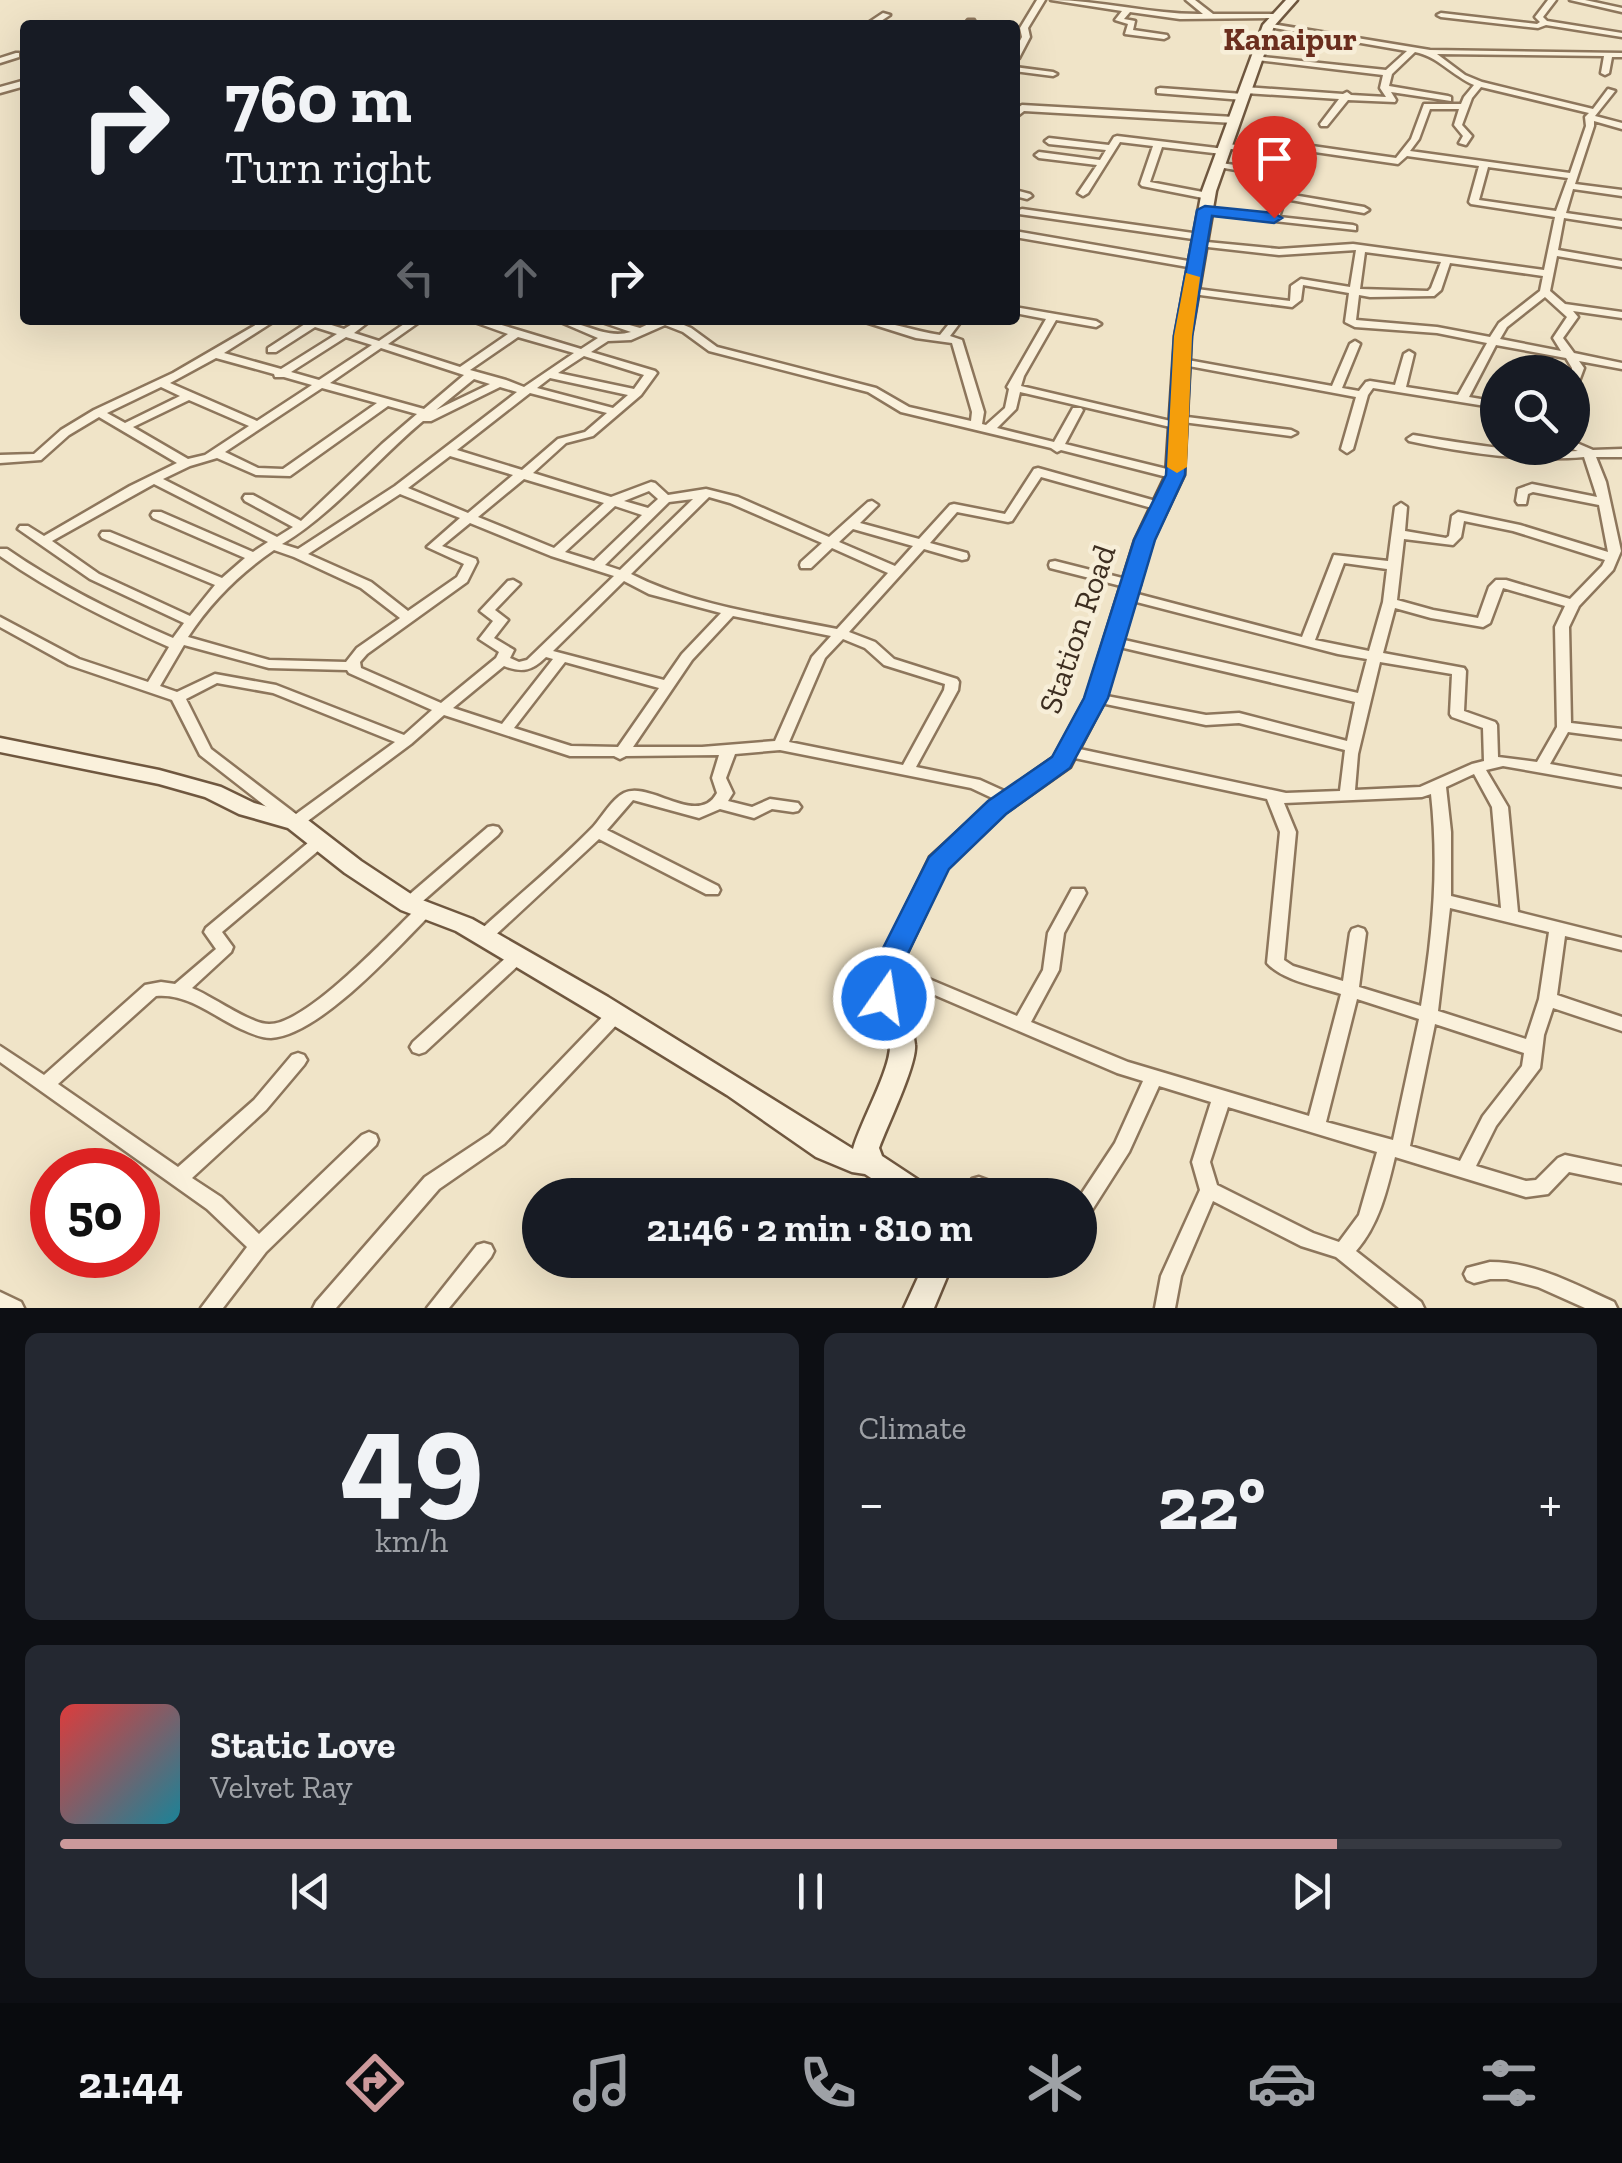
<!DOCTYPE html>
<html lang="en">
<head>
<meta charset="utf-8">
<style>
	:root { --surface:#171b24; --page:#242831; --text:#f1f3f6; --muted:#9ea1a6; --line:#363941; --accent:#cc999b }
	body { margin:0; font-family:"Zilla Slab",serif; background:var(--page); color:var(--text); height:100vh; display:flex; flex-direction:column; font-size:38px; white-space:nowrap }
	* { box-sizing:border-box; margin:0 }
	p { font-size:32px; color:var(--muted) }
	.icon { flex:none; width:55px; height:55px; fill:none; stroke:currentColor; stroke-width:2; stroke-linecap:round; stroke-linejoin:round }
	.map { position:relative; height:1308px; overflow:hidden }
	.details { display:flex; flex-direction:column; gap:25px; padding:25px; background:#0d0f14; flex:1 }
	.details>* { flex:none }
	.hud { position:absolute; left:20px; top:20px; width:1000px; height:305px; border-radius:10px; box-shadow:0 10px 40px #0002; background:#171b24; color:var(--text); overflow:hidden }
	.buttons { position:absolute; left:1480px; top:355px; display:grid; gap:20px }
	.buttons a { display:grid; place-items:center; width:110px; height:110px; border-radius:50%; background:var(--surface); box-shadow:0 10px 40px #0002; font-size:50px }
	.speed { position:absolute; left:30px; top:1148px; display:flex; gap:20px; font-size:50px; font-weight:700; text-align:center }
	.speed>* { display:grid; place-content:center; width:130px; height:130px; border-radius:50%; background:var(--surface); box-shadow:0 10px 40px #0002; line-height:1 }
	.speed .limit { border:15px solid #d22; background:#fff; color:#111 }
	.pin { position:absolute; display:grid; place-items:center; width:85px; height:85px; color:#fff; margin:-102px -42px; border-radius:50% 50% 50% 0; rotate:-45deg; box-shadow:0 0 10px #0007 }
	.pin .icon { rotate:45deg }
	.me { position:absolute; width:110px; margin:-55px; rotate:13deg; stroke-linejoin:round; filter:drop-shadow(0 0 8px #0008) }
	.turn { display:flex; align-items:center; gap:35px; height:210px; padding:0 40px; font-size:45px }
	.turn .icon { width:130px; height:130px; stroke-width:2.5 }
	.turn b { display:block; font-size:70px; line-height:85px }
	.lanes { display:flex; align-items:center; height:95px; padding:0 40px; background:#0003; justify-content:center; gap:50px; direction:ltr }
	.lanes .off { opacity:.35 }
	.big { font-size:75px; font-weight:700; line-height:1.1 }
	.details .card { flex:1; display:flex; flex-direction:column; justify-content:center; gap:15px; min-width:0; padding:0 35px; border-radius:15px; background:var(--page) }
	.details .dial { align-items:center; gap:0 }
	.dial b { font-size:130px; line-height:1 }
	.song { display:flex; align-items:center; gap:30px }
	.cover { width:120px; height:120px; border-radius:15px; background:linear-gradient(135deg,hsl(0 70% 55%),hsl(190 70% 35%)) }
	.played { height:10px; border-radius:5px; background:linear-gradient(90deg,var(--accent) 85%,var(--line) 85%) }
	.keys { display:flex; justify-content:space-around; direction:ltr }
	.heat { display:flex; justify-content:space-between; align-items:center; font-size:55px; direction:ltr }
	.details .tiles { flex:1; display:grid; gap:25px; grid-template-columns:1fr 1fr }
	.card:last-child { grid-column:span 2 }
	.trip { position:absolute; left:522px; top:1178px; width:575px; height:100px; border-radius:50px; background:var(--surface); box-shadow:0 10px 40px #0002; font-weight:700; line-height:100px; text-align:center }
	.tabs { display:flex; height:160px; justify-content:space-around; align-items:center; background:#090b0e; color:var(--muted) }
	.tabs .icon { width:70px; height:70px }
	.tabs .on { color:var(--accent) }
	.tabs b { font-size:45px; color:var(--text) }
	.map>svg:first-child { display:block }
	.lines { fill:none; stroke-linecap:round; stroke-linejoin:round }
	.street-casing { stroke:#8d765c; stroke-width:5 }
	.secondary-casing { stroke:#6f573f; stroke-width:5 }
	.street { fill:#faf1dc; fill-rule:evenodd }
	.secondary { fill:#faf1dc; fill-rule:evenodd }
	.route { fill:#1a73e8; stroke:#114b97; stroke-width:2.5 }
	.slow { fill:#f59e0b }
	.labels { text-anchor:middle; stroke-width:9; stroke-linejoin:round; paint-order:stroke }
	.far-quarter-label { font-size:32px; font-weight:bold; fill:#6b2e1e; stroke:#f7eed8 }
	.street-label { font-size:32px; fill:#3d2e20; stroke:#f7eed8 }
</style>
</head>
<body>
<div class="map">
<svg width="1622" height="1308" viewBox="0 0 1622 1308">
	<rect width="100%" height="100%" fill="#f0e4c8"/>
	<g class="lines">
		<defs>
			<g id="street">
				<polygon points="1037,0 1045,0 1028,28 1030,37 1019,58 1015,60 1015,50 1022,37 1020,28"/>
				<path d="M1051 0C1102 0 1152 15 1203 14L1186 0H1195L1213 14H1276L1280 16 1276 18 1180 19 1130 12 1124 19 1135 21 1133 30 1167 35 1168 37 1164 39 1125 34 1128 24 1115 20 1122 11Z"/>
				<polygon points="1548,0 1556,0 1543,17 1547,21 1622,33 1622,37 1546,25 1538,28 1441,17 1437,15 1441,13 1537,24 1540,22 1535,17"/>
				<polygon points="1570,0 1585,0 1622,8 1622,12"/>
				<polygon points="883,13 890,15 875,25 865,25"/>
				<polygon points="968,20 974,20 975,22 972,25 964,25"/>
				<path d="M1266 23 1430 50 1622 53V57H1612L1609 73 1605 75 1601 73 1604 56 1437 54 1465 75 1482 82 1593 109 1608 89 1615 91 1595 116 1622 123V129L1594 121V126L1575 184 1622 190V196L1573 189 1566 213 1622 221V227L1564 218 1558 250 1622 261V267L1557 256 1550 291 1565 304 1622 312V318L1573 311 1578 317 1563 338 1574 353 1622 363V369L1579 361 1584 368 1578 384 1572 387V368L1566 358 1496 345 1469 397 1498 402V408L1373 388 1368 395 1353 449 1347 453 1341 449 1356 397 1178 364V360L1182 359 1332 386 1350 344 1355 341 1360 344 1342 388 1359 391 1366 382 1370 381 1395 385 1404 354 1409 351 1414 354 1406 387 1458 395 1487 343 1437 333 1355 327 1345 322 1349 293 1303 285 1301 300 1292 307 1185 293 1184 291 1189 288 1290 301 1291 286 1301 279 1350 287 1356 250 1279 255 1199 246 1194 243 1196 241 1279 249 1353 244 1544 270 1555 217 1471 204 1469 202 1479 166 1407 156 1398 164 1308 151 1292 180 1287 194 1364 207 1369 210 1364 213 1285 199 1279 217 1353 225 1356 226V230L1202 213V209L1205 208 1270 216 1284 178 1218 167 1215 166V162L1287 173 1294 159 1225 148 1222 147V143L1297 154 1302 146 1305 145 1396 158 1411 139 1424 104H1461L1464 97 1474 85C1453 76 1437 56 1415 52L1392 74 1389 86 1448 96 1451 97V101L1391 92 1396 100 1395 102 1348 100 1327 126H1321L1320 124 1339 99 1245 93 1241 90 1245 87 1343 94 1347 92 1351 95 1386 97 1380 88 1383 75 1257 60 1253 58 1254 56 1386 70 1407 51 1269 27H1266ZM1481 87 1589 113 1585 117 1586 126 1570 173 1410 151 1419 139 1430 109H1459L1454 125 1463 136 1459 143 1466 145 1472 136 1462 125 1472 98ZM1488 167 1568 178 1556 211 1479 200ZM1365 252 1441 262 1431 288 1428 291 1360 289ZM1450 263 1543 276 1540 291 1499 323 1490 337 1437 327 1356 320 1359 295 1370 297 1434 296 1441 290ZM1545 297 1567 317 1553 338 1561 351 1500 339 1507 327Z"/>
				<polygon points="16,53 19,53 19,57 0,63 0,58"/>
				<polygon points="1015,67 1053,72 1057,74 1053,76 1015,71"/>
				<polygon points="22,81 25,81 25,86 0,93 0,87"/>
				<polygon points="1160,88 1243,94 1247,97 1243,100 1157,93 1157,89"/>
				<polygon points="1022,105 1234,117 1238,120 1234,123 1024,111 1015,118 1015,110"/>
				<polygon points="1117,136 1225,149 1226,151 1222,154 1162,147 1150,182 1208,193 1213,196 1208,199 1142,186 1140,184 1153,146 1120,142 1088,193 1083,196 1078,193 1097,165 1039,158 1035,155 1039,152 1100,160 1106,150 1049,144 1045,141 1049,138 1109,145 1114,137"/>
				<polygon points="1015,190 1030,194 1032,196 1027,199 1015,196"/>
				<polygon points="1022,209 1200,234 1205,237 1200,240 1019,214 1019,210"/>
				<polygon points="1015,231 1194,262 1199,265 1194,268 1015,237"/>
				<path d="M1015 307 1096 321 1101 324 1096 327 1056 320 1024 376 1021 386 1179 423 1185 426 1179 429 1020 392 1016 409 997 428 1054 442 1073 408H1081L1083 410 1065 444 1179 472 1181 475 1179 478 1175 479 1061 450 1057 452 1051 448 901 412 868 392 709 351 683 332 665 325 631 340 608 341 591 352 655 371 657 373 641 395 593 436 566 443 533 473 611 497 651 482 655 483 668 495 706 489 738 497 829 537 868 502 872 501 878 505 860 523 919 539 950 505 954 504 1005 514 1034 469 1038 468 1163 503 1165 506 1159 510 1041 477 1012 521 1008 522 957 512 930 543 967 553 968 556 967 559 962 560 924 549 849 632 875 642 894 659 957 679 959 682 958 690 916 767 980 780 1013 795 1016 799 1013 803H1003L971 788 780 750 735 754 726 778 733 793 728 801 752 807 770 799 798 803 801 807 798 811 793 812 772 809 754 818 720 809 699 818 633 800 607 830 718 886 720 890 718 894H706L599 839 489 941 483 943 477 941 475 937 477 933C515 898 557 864 593 827 602 817 612 799 624 793 649 780 698 828 717 793L712 778 719 755 626 756 620 759 614 756H570L444 715 411 744 301 826H291L200 755 172 700 69 665 0 627V617L79 659 148 682 169 647C110 621 53 593 0 556V549H7C59 585 115 613 173 638L184 623 90 579 18 529 20 526H28L44 536 130 486 177 463 99 417 69 435 41 460 0 463V455L34 454 61 430 94 410 173 373 264 320H276L224 353 281 369 337 334 315 327 276 352H268V348L305 324 299 320H323L322 322 344 329 359 320H371L354 333 379 341 410 320H422L388 344 460 367 508 334 469 320H485L581 349 598 338 556 320C582 320 604 340 631 332L596 320H612L640 328 657 320H672L691 328 717 347 876 388 909 407 971 421 972 412 952 343 916 338 859 320C886 320 913 331 940 335L952 320H962L950 336 962 340 984 412 982 424 986 425 1005 408 1009 389 1007 387 1046 319 1015 313ZM346 337 372 345 319 380 291 372ZM518 337 574 353 524 387 506 380 470 370ZM381 348 464 375 424 409 330 383ZM584 356 644 375 634 389 558 373ZM216 358 274 374 275 377H284L312 385 257 421 170 383ZM550 378 628 395 613 408 537 388ZM474 379 490 384 436 410ZM161 387 180 396 125 423 107 413ZM500 387 517 392 395 486 298 549 282 544C333 514 376 460 423 421H431ZM322 388 377 403 283 469 258 468 225 452ZM530 393 607 413 585 432 558 439 522 470 457 450ZM189 400 249 426 205 455 188 459 133 427ZM388 406 417 414 382 444 301 521 253 495H245L243 498 245 501 293 527 277 537 163 479 190 466 217 458 256 475 290 476ZM450 456 513 475 468 513 408 488ZM524 479 604 503 554 548 478 517ZM154 484 268 542 253 552 161 512H153L151 515 153 518 245 558 222 578 110 532H102L100 535 102 538 215 585 190 616 99 574 52 541ZM649 491 658 499 648 508 624 501ZM400 494 460 518 427 547 464 564 457 577 408 611 371 582 308 554ZM709 497 730 503 822 543 801 562 800 565 801 568H811L832 548 888 573 837 629C768 615 694 606 631 574ZM693 499 620 570 605 565 669 502ZM615 506 642 515 594 561 565 552ZM470 523 551 556 614 576 527 660 519 662 510 658 514 650 494 638 508 620 495 610 520 584 513 580 508 581 480 611 493 621 479 639 499 652 496 658 441 703 361 668 360 662 367 654 467 582 477 562 476 559 442 546ZM853 529 913 546 895 566 839 542ZM274 550 294 557 361 588 400 618 357 648 346 662 269 660 188 637C211 602 239 574 274 550ZM624 581 649 594 721 613 682 654 664 680 553 651ZM733 616 831 636 812 657 775 741 702 747H633L692 660ZM843 639 865 648 884 665 945 684 944 690 903 765 789 742 825 658ZM184 645 269 668 347 670 349 673 432 710 404 735 276 685 215 674 177 692 160 686ZM546 657 553 659 502 724 453 708 504 666C522 673 532 671 546 657ZM565 662 659 688 618 747 571 746 514 728ZM217 683 273 693 395 742 296 814 211 749 186 699Z"/>
				<polygon points="1179,416 1291,430 1297,433 1291,436 1175,421 1173,419"/>
				<path d="M1413 435C1468 444 1523 454 1578 451L1570 448H1572V441L1593 450 1622 449V457H1596L1606 482 1621 551 1613 570 1579 606 1569 627 1571 723 1622 729V739L1568 732 1550 764 1622 777V787L1503 766 1486 770 1508 807 1518 912 1622 938V950L1565 936 1557 995 1622 1017V1031L1553 1008 1544 1035 1540 1068 1496 1126 1476 1166 1526 1181 1536 1180 1558 1158 1565 1155 1622 1167V1183L1569 1172 1548 1194 1526 1197 1395 1157C1387 1190 1379 1225 1356 1251L1421 1302 1424 1308H1399L1336 1257 1301 1246 1213 1201 1181 1276 1175 1308H1155L1161 1276 1200 1190 1192 1162 1211 1102 1159 1086 1129 1152 1087 1218 1080 1220V1196L1115 1143 1143 1081 1117 1073 881 972 879 968 881 964 887 962 893 964 1017 1016 1043 970 1048 933 1072 889H1084L1086 893 1064 933 1059 970 1031 1022 1128 1062 1309 1116 1341 994C1317 986 1283 981 1267 963L1280 832 1267 799 1070 757 1063 752 1070 747 1286 793 1340 791 1345 750 1239 723 1206 725 1096 702 1089 698 1096 694 1206 715 1239 713 1347 741 1355 702 1111 645 1104 641 1111 637 1358 693 1367 659 1338 654 1125 599 1123 596 1125 593 1130 592 1302 637 1334 555 1388 561 1395 507 1401 503 1407 507 1405 531 1446 538 1449 536 1452 516 1458 512 1520 525 1608 552 1599 505 1533 492 1528 494 1526 504H1518L1516 501 1518 489 1532 484 1597 497 1584 457C1527 462 1465 453 1409 441L1407 439ZM1464 521 1513 531 1605 560 1602 566 1570 599 1506 580H1496L1489 587 1478 618 1433 610 1397 600 1404 539 1453 545 1461 537ZM1344 563 1387 569 1383 602 1369 651 1315 640ZM1503 588 1565 606 1555 627 1557 727 1537 762 1498 757 1497 725 1495 722 1464 711 1466 671 1464 668 1383 653 1395 608 1431 618 1483 627 1490 623ZM1380 662 1452 674 1450 714 1452 717 1483 728 1484 761 1472 764 1420 787 1355 790 1358 754ZM1474 774 1492 807 1501 908 1451 896V832L1446 787ZM1431 794C1439 866 1433 935 1421 1006L1359 987 1366 933 1364 929 1358 927 1352 929 1350 933 1343 981 1293 966 1284 960 1296 832 1284 803 1422 797ZM1450 908 1549 932 1539 999 1526 1039 1438 1011ZM1357 999 1419 1019 1393 1140 1326 1122ZM1435 1024 1524 1053 1522 1066 1483 1116 1460 1161 1410 1146ZM1228 1107 1377 1152 1359 1215 1339 1242 1313 1233 1217 1185 1210 1162Z"/>
				<polygon points="1055,561 1138,582 1140,585 1133,589 1050,568 1049,565 1050,562"/>
				<polygon points="493,826 498,827 501,831 498,835 415,908 403,908 401,904 403,900 488,827"/>
				<path d="M320 836 325 837 328 841 325 845 222 932 233 947 231 952 192 988C212 996 250 1024 269 1024 306 1025 390 934 418 907L424 905 430 907 432 911 430 915C396 949 320 1035 271 1038 261 1038 250 1033 241 1029 213 1016 188 993 156 996L58 1084 178 1167 254 1100 292 1055 298 1053 304 1055 307 1060 304 1065 266 1110 192 1178 221 1197 259 1234 362 1135 369 1132 376 1135 378 1140 376 1145 266 1252 223 1308H201L247 1247 207 1209 0 1062V1046L44 1075 145 985 161 982 175 984 216 949 204 932 206 928 315 837Z"/>
				<polygon points="517,951 523,953 525,957 523,961 425,1052 419,1054 413,1052 410,1047 413,1042 511,953"/>
				<polygon points="616,1007 622,1009 625,1014 622,1019 504,1144 439,1189 336,1308 313,1308 316,1302 425,1177 490,1134 610,1009"/>
				<polygon points="979,1177 1012,1189 1014,1195 962,1195 972,1179"/>
				<polygon points="484,1243 491,1245 494,1251 491,1257 449,1308 427,1308 477,1245"/>
				<path d="M1490 1262C1535 1262 1574 1284 1614 1302L1617 1308H1585L1538 1287 1507 1279H1490L1474 1283 1467 1280 1464 1274 1467 1268Z"/>
				<polygon points="0,1292 21,1302 24,1308 0,1308"/>
			</g>
			<g id="secondary">
				<path d="M1286 0H1297L1274 26 1216 191 1191 336 1184 475 1153 540 1106 698 1070 767 1005 813 947 868 895 978C893 1004 913 1020 915 1045 917 1064 887 1126 879 1148L882 1156 929 1187 933 1195H897L865 1174 852 1172 816 1157 727 1095 590 1011 456 931 401 910 345 873 288 828 239 814 205 797 159 784 0 752V738L159 770 221 787 254 803 304 817 361 861 417 898 472 919 608 997 853 1149C860 1123 891 1069 890 1045 889 1021 868 1004 871 978L930 857 989 803 1054 757 1086 698 1135 540 1166 475 1175 336 1202 191 1263 25Z"/>
				<polygon points="926,1260 954,1260 934,1308 904,1308"/>
			</g>
		</defs>
		<use href="#street" class="street-casing"/>
		<use href="#secondary" class="secondary-casing"/>
		<use href="#street" class="street"/>
		<use href="#secondary" class="secondary"/>
	</g>
	<polygon class="route" points="1205,206 1274,213 1282,218 1274,223 1212,216 1192,336 1185,475 1155,540 1108,698 1070,768 1006,814 949,869 901,968 894,1005 884,1009 874,1005 867,987 873,968 929,857 988,801 1052,757 1084,698 1134,540 1166,475 1174,336 1197,210"/>
	<polygon class="slow" points="1186,273 1200,277 1192,336 1187,467 1177,473 1167,467 1174,336"/>
	<g class="labels">
		<g class="far-quarter-label">
			<text x="1290" y="50">Kanaipur</text>
		</g>
		<g class="street-label">
			<text transform="translate(1077 629) rotate(-71)" y="11">Station Road</text>
		</g>
	</g>
</svg>
<div class="buttons">
<a><svg class="icon" aria-label="search" viewBox="0 0 24 24"><circle cx="10" cy="10" r="6"/><path d="M15 15l6 6"/></svg></a>
</div>
<div class="speed"><div class="limit">50</div></div>
<div class="pin" style="left:1274px;top:218px;background:#d93025"><svg class="icon" aria-label="arrive" viewBox="0 0 24 24"><path d="M6 21V4h12l-3 4 3 4H6"/></svg></div>
<svg class="me" style="left:884px;top:998px" viewBox="-20 -20 40 40"><circle r="17" fill="#1a73e8" stroke="#fff" stroke-width="3"/><path d="M0-11L8 9 0 5-8 9z" fill="#fff"/></svg>
<div class="trip">21:46 · 2 min · 810 m</div>
<div class="hud">
<div class="turn"><svg class="icon" aria-label="right" viewBox="0 0 24 24"><path d="M7 20v-9h11M14 6l5 5-5 5"/></svg><div><b>760 m</b>Turn right</div></div>
<div class="lanes"><svg class="icon off" aria-label="left" viewBox="0 0 24 24"><path d="M17 20v-9H6M10 6l-5 5 5 5"/></svg><svg class="icon off" aria-label="ahead" viewBox="0 0 24 24"><path d="M12 20V5M6 11l6-6 6 6"/></svg><svg class="icon" aria-label="right" viewBox="0 0 24 24"><path d="M7 20v-9h11M14 6l5 5-5 5"/></svg></div>
</div>
</div>
<section class="details">
<div class="tiles">
<div class="card dial"><b>49</b><p>km/h</p></div>
<div class="card"><p>Climate</p>
<div class="heat"><a>−</a><b class="big">22°</b><a>+</a></div>
</div>
<div class="card">
<div class="song"><i class="cover"></i><div><b>Static Love</b><p>Velvet Ray</p></div></div>
<div class="played"></div>
<div class="keys"><svg class="icon" aria-label="previous" viewBox="0 0 24 24"><path d="M18 5L8 12l10 7zM5 5v14"/></svg><svg class="icon" aria-label="pause" viewBox="0 0 24 24"><path d="M8 5v14M16 5v14"/></svg><svg class="icon" aria-label="next" viewBox="0 0 24 24"><path d="M6 5l10 7-10 7zM19 5v14"/></svg></div>
</div>
</div>
</section>
<nav class="tabs">
<b>21:44</b>
<svg class="icon on" aria-label="directions" viewBox="0 0 24 24"><path d="M12 3l9 9-9 9-9-9zM9 14v-3h6M13 9l2 2-2 2"/></svg>
<svg class="icon" aria-label="music" viewBox="0 0 24 24"><path d="M9 18V5l10-2v13"/><circle cx="6" cy="18" r="3"/><circle cx="16" cy="16" r="3"/></svg>
<svg class="icon" aria-label="phone" viewBox="0 0 24 24"><path d="M5 4h4l2 5-3 2q2 4 5 5l2-3 5 2v4C11 20 4 13 5 4z"/></svg>
<svg class="icon" aria-label="climate" viewBox="0 0 24 24"><path d="M12 3v18M4 7l16 10M4 17L20 7"/></svg>
<svg class="icon" aria-label="car" viewBox="0 0 24 24"><path d="M5 17H2v-5l4-1 3-4h7l3 4 3 1v5h-3M9 17h6M6 11h13"/><circle cx="7" cy="17" r="2"/><circle cx="17" cy="17" r="2"/></svg>
<svg class="icon" aria-label="filters" viewBox="0 0 24 24"><path d="M4 7h16M4 17h16"/><circle cx="9" cy="7" r="2"/><circle cx="15" cy="17" r="2"/></svg>
</nav>
</body>
</html>
